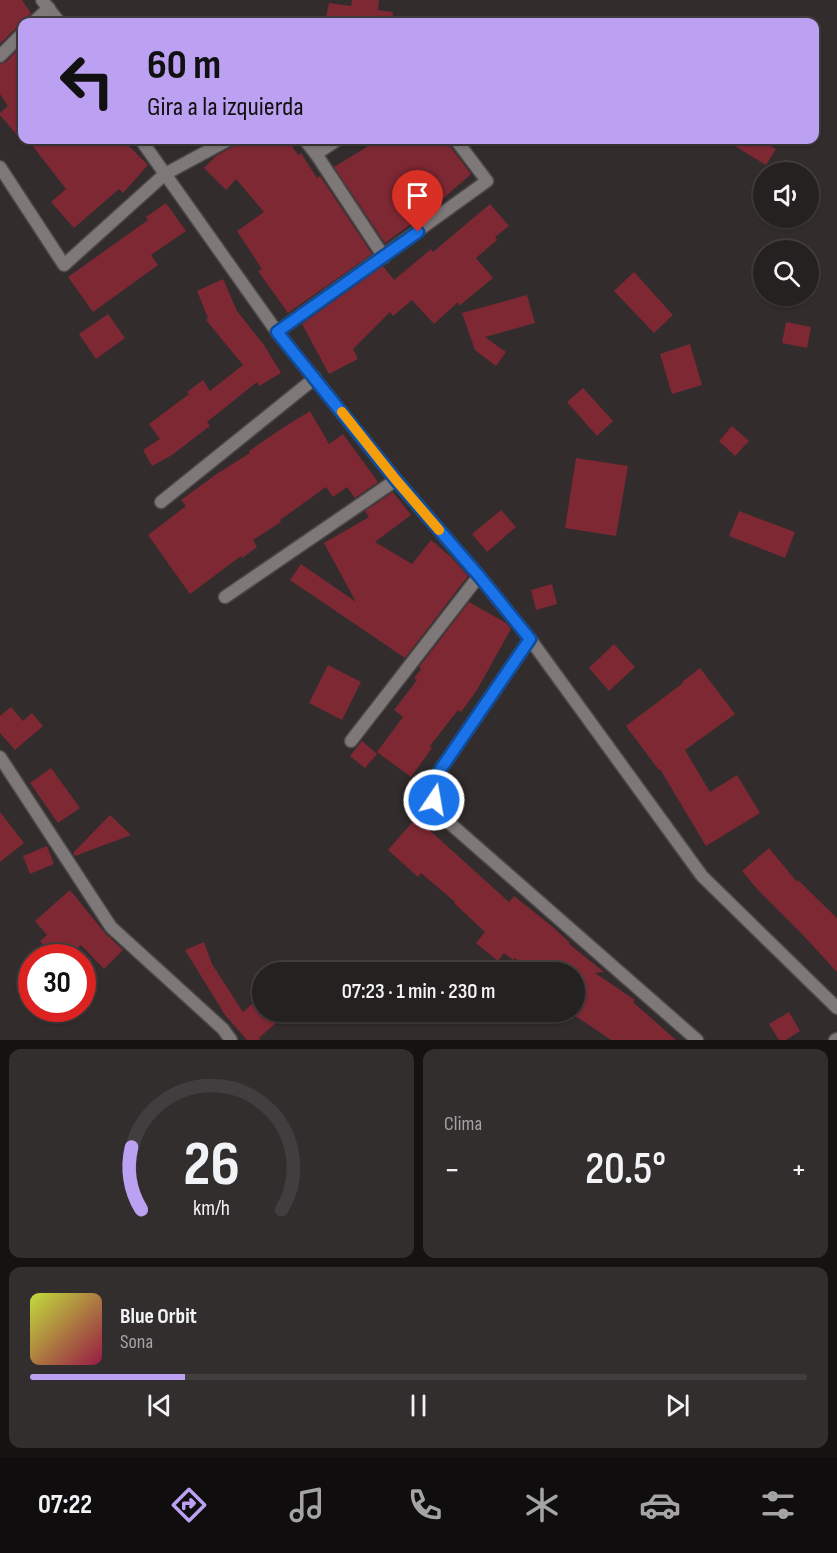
<!DOCTYPE html>
<html lang="es">
<head>
<meta charset="utf-8">
<style>
	:root { --surface:#262121; --page:#322e2e; --text:#f1f3f6; --muted:#a4a3a5; --line:#423e3f; --accent:#bca0f2 }
	body { margin:0; font-family:"Sofia Sans Condensed",sans-serif; background:var(--page); color:var(--text); height:100vh; display:flex; flex-direction:column; font-size:22px; white-space:nowrap }
	* { box-sizing:border-box; margin:0 }
	p { font-size:20px; color:var(--muted) }
	.icon { flex:none; width:33px; height:33px; fill:none; stroke:currentColor; stroke-width:2; stroke-linecap:round; stroke-linejoin:round }
	.map { position:relative; height:1040px; overflow:hidden }
	.panel { display:flex; flex-direction:column; gap:9px; padding:9px; background:#151212; flex:1 }
	.panel>* { flex:none }
	.banner { position:absolute; left:18px; top:18px; width:801px; height:126px; border-radius:12px; box-shadow:0 2px 4px #0004,0 0 0 2px var(--line); background:#bca0f2; color:#111; overflow:hidden }
	.buttons { position:absolute; left:753px; top:162px; display:grid; gap:12px }
	.buttons a { display:grid; place-items:center; width:66px; height:66px; border-radius:50%; background:var(--surface); box-shadow:0 2px 4px #0004,0 0 0 2px var(--line); font-size:30px }
	.speed { position:absolute; left:18px; top:944px; display:flex; gap:12px; font-size:30px; font-weight:700; text-align:center }
	.speed>* { display:grid; place-content:center; width:78px; height:78px; border-radius:50%; background:var(--surface); box-shadow:0 2px 4px #0004,0 0 0 2px var(--line); line-height:1 }
	.speed .limit { border:9px solid #d22; background:#fff; color:#111 }
	.pin { position:absolute; display:grid; place-items:center; width:51px; height:51px; color:#fff; margin:-62px -26px; border-radius:50% 50% 50% 0; rotate:-45deg; box-shadow:0 0 6px #0007 }
	.pin .icon { rotate:45deg }
	.me { position:absolute; width:66px; margin:-33px; rotate:12deg; stroke-linejoin:round; filter:drop-shadow(0 0 4px #0008) }
	.turn { display:flex; align-items:center; gap:21px; height:126px; padding:0 30px; font-size:27px }
	.turn .icon { width:78px; height:78px; stroke-width:2.5 }
	.turn b { display:block; font-size:42px; line-height:51px }
	.big { font-size:45px; font-weight:600; line-height:1.1 }
	.panel .tile { flex:1; display:flex; flex-direction:column; justify-content:center; gap:9px; min-width:0; padding:0 21px; border-radius:12px; background:var(--page) }
	.panel .dial { align-items:center; gap:0 }
	.dial svg { height:156px; overflow:visible; fill:none; stroke:var(--line); stroke-width:7; stroke-linecap:round; text-anchor:middle }
	.dial text { fill:var(--text); stroke:none }
	.song { display:flex; align-items:center; gap:18px }
	.cover { width:72px; height:72px; border-radius:9px; background:linear-gradient(135deg,hsl(70 70% 55%),hsl(340 70% 35%)) }
	.played { height:6px; border-radius:3px; background:linear-gradient(90deg,var(--accent) 20%,var(--line) 20%) }
	.keys { display:flex; justify-content:space-around; direction:ltr }
	.heat { display:flex; justify-content:space-between; align-items:center; font-size:33px; direction:ltr }
	.panel .tiles { flex:1; display:grid; gap:9px; grid-template-columns:1fr 1fr }
	.tile:last-child { grid-column:span 2 }
	.trip { position:absolute; left:252px; top:962px; width:333px; height:60px; border-radius:30px; background:var(--surface); box-shadow:0 2px 4px #0004,0 0 0 2px var(--line); font-weight:600; line-height:60px; text-align:center }
	.tab-bar { display:flex; height:96px; justify-content:space-around; align-items:center; background:#0f0d0d; color:var(--muted) }
	.tab-bar .icon { width:42px; height:42px }
	.tab-bar .active { color:var(--accent) }
	.tab-bar b { font-size:27px; color:var(--text) }
	.map>svg:first-child { display:block }
	.building { fill:#7e2834 }
	.lines { fill:none; stroke-linecap:round; stroke-linejoin:round }
	.minor-casing { stroke:#4e4a4a; stroke-width:15 }
	.minor { stroke:#7e7878; stroke-width:12 }
	.route-casing { stroke:#114b97; stroke-width:15 }
	.route { stroke:#1a73e8; stroke-width:10 }
	.slow { stroke:#f59e0b; stroke-width:10 }
</style>
</head>
<body>
<div class="map">
<svg width="837" height="1040" viewBox="0 0 837 1040">
	<rect width="100%" height="100%" fill="#322c2c"/>
	<g class="building">
		<polygon points="0,0 22,0 31,13 26,19 26,22 22,22 22,26 16,28 0,44"/>
		<polygon points="352,0 379,0 378,10 393,12 392,22 325,22 329,3 351,6"/>
		<polygon points="22,45 22,141 0,115 0,113 8,106 0,94 0,64 6,62"/>
		<polygon points="28,140 123,140 148,165 123,193 119,189 74,228 51,202 66,189"/>
		<polygon points="236,140 288,140 298,155 301,153 317,178 320,176 372,254 288,313 258,271 262,269 237,231 264,212 236,179 226,190 204,168 216,156 232,147 235,144"/>
		<polygon points="378,140 448,140 449,145 471,174 430,210 385,243 334,167"/>
		<polygon points="725,140 760,140 776,149 766,165"/>
		<polygon points="166,203 186,231 151,255 158,265 93,312 68,277 148,220 146,217"/>
		<polygon points="490,204 509,226 495,237 497,240 476,258 493,278 459,306 458,302 434,324 412,300 393,316 390,312 353,349 358,359 329,374 302,324 383,266 394,280 431,249 433,252"/>
		<polygon points="634,272 673,315 654,333 614,291"/>
		<polygon points="223,279 237,311 264,345 281,373 259,386 257,382 207,422 210,426 172,455 152,466 143,450 160,439 149,424 189,394 187,392 203,380 210,391 243,365 206,320 208,318 197,291"/>
		<polygon points="527,295 535,323 485,337 506,352 496,366 475,350 462,313"/>
		<polygon points="108,314 125,338 96,359 79,334"/>
		<polygon points="786,322 811,327 807,348 782,343"/>
		<polygon points="690,344 702,385 672,394 660,354"/>
		<polygon points="583,388 613,421 597,436 567,402"/>
		<polygon points="310,411 329,444 343,434 378,482 355,498 347,487 333,497 326,487 280,520 281,522 253,540 257,547 242,558 241,556 190,594 148,535 186,506 181,500 218,473 250,453 249,451 281,429"/>
		<polygon points="732,426 749,441 735,456 719,441"/>
		<polygon points="576,458 628,466 616,536 565,528"/>
		<polygon points="393,492 411,515 375,542 412,564 431,540 452,558 468,576 405,658 290,580 301,564 356,602 324,543 369,517 365,511"/>
		<polygon points="501,510 516,527 487,552 472,534"/>
		<polygon points="739,511 795,532 785,558 729,536"/>
		<polygon points="552,584 557,604 536,610 531,590"/>
		<polygon points="469,602 506,623 511,629 477,690 461,712 458,710 430,746 432,748 411,777 377,752 403,717 394,710 417,680 414,678 421,669 419,667"/>
		<polygon points="614,644 635,667 609,691 589,668"/>
		<polygon points="328,665 361,682 342,720 309,703"/>
		<polygon points="700,668 735,714 685,750 710,792 737,775 760,813 706,846 660,769 659,770 626,726 683,683 682,682"/>
		<polygon points="11,707 23,721 32,713 43,726 15,750 0,733 0,716"/>
		<polygon points="362,741 377,754 365,768 350,756"/>
		<polygon points="51,768 80,808 58,823 30,783"/>
		<polygon points="0,812 24,843 0,862"/>
		<polygon points="110,815 131,835 75,856 73,853"/>
		<polygon points="416,818 509,902 514,896 553,927 570,943 569,944 604,972 595,973 635,1000 633,1002 676,1040 611,1040 574,1015 574,972 530,972 515,958 513,960 504,953 498,961 476,943 485,932 454,903 455,902 421,873 418,877 388,850"/>
		<polygon points="47,846 54,864 30,874 23,856"/>
		<polygon points="769,848 797,882 798,880 837,918 837,972 802,934 757,889 742,871"/>
		<polygon points="70,890 105,933 123,950 104,969 81,945 68,957 54,957 40,941 47,935 35,921"/>
		<polygon points="204,942 212,964 243,1012 257,1000 262,1007 262,1011 266,1011 276,1023 259,1038 260,1040 247,1040 225,1015 185,950"/>
		<polygon points="789,1012 800,1031 786,1040 779,1040 769,1024"/>
	</g>
	<g class="lines">
		<defs>
			<g id="minor">
				<polyline points="42,0 59,22"/>
				<polyline points="34,22 49,8"/>
				<polyline points="0,56 22,34"/>
				<polyline points="141,140 277,332 396,480 479,576 530,639 702,876 837,1008"/>
				<polyline points="305,140 316,154 337,140"/>
				<polyline points="316,154 384,257"/>
				<polyline points="0,167 64,265 165,174 228,140"/>
				<polyline points="277,332 487,181 456,140"/>
				<polyline points="161,502 315,378"/>
				<polyline points="225,597 396,480"/>
				<polyline points="530,639 436,776 434,800 446,820 697,1040"/>
				<polyline points="351,741 479,576"/>
				<polyline points="0,757 111,927 223,1029 231,1040"/>
				<polyline points="835,1040 837,1039"/>
			</g>
		</defs>
		<use href="#minor" class="minor-casing"/>
		<use href="#minor" class="minor"/>
	</g>
	<g class="lines">
		<defs>
			<polyline id="route" points="418,232 277,332 396,480 479,576 530,639 436,776 434,800"/>
		</defs>
		<use href="#route" class="route-casing"/>
		<use href="#route" class="route"/>
		<polyline class="slow" points="342,412 396,480 439,530"/>
	</g>
</svg>
<div class="buttons">
<a><svg class="icon" aria-label="sound" viewBox="0 0 24 24"><path d="M4 9h4l5-4v14l-5-4H4zM17 9q2 3 0 6"/></svg></a>
<a><svg class="icon" aria-label="search" viewBox="0 0 24 24"><circle cx="10" cy="10" r="6"/><path d="M15 15l6 6"/></svg></a>
</div>
<div class="speed"><div class="limit">30</div></div>
<div class="pin" style="left:418px;top:232px;background:#d93025"><svg class="icon" aria-label="arrive" viewBox="0 0 24 24"><path d="M6 21V4h12l-3 4 3 4H6"/></svg></div>
<svg class="me" style="left:434px;top:800px" viewBox="-20 -20 40 40"><circle r="17" fill="#1a73e8" stroke="#fff" stroke-width="3"/><path d="M0-11L8 9 0 5-8 9z" fill="#fff"/></svg>
<div class="trip">07:23 · 1 min · 230 m</div>
<div class="banner">
<div class="turn"><svg class="icon" aria-label="left" viewBox="0 0 24 24"><path d="M17 20v-9H6M10 6l-5 5 5 5"/></svg><div><b>60 m</b>Gira a la izquierda</div></div>
</div>
</div>
<section class="panel">
<div class="tiles">
<div class="tile dial"><svg viewBox="0 0 100 80">
<path d="M14 69A42 42 0 1 1 86 69"/>
<path d="M14 69A42 42 0 0 1 9 37" stroke="#bca0f2"/>
<text x="50" y="56" font-size="32" font-weight="700">26</text>
<text x="50" y="72" font-size="11">km/h</text>
</svg></div>
<div class="tile"><p>Clima</p>
<div class="heat"><a>−</a><b class="big">20.5°</b><a>+</a></div>
</div>
<div class="tile">
<div class="song"><i class="cover"></i><div><b>Blue Orbit</b><p>Sona</p></div></div>
<div class="played"></div>
<div class="keys"><svg class="icon" aria-label="previous" viewBox="0 0 24 24"><path d="M18 5L8 12l10 7zM5 5v14"/></svg><svg class="icon" aria-label="pause" viewBox="0 0 24 24"><path d="M8 5v14M16 5v14"/></svg><svg class="icon" aria-label="next" viewBox="0 0 24 24"><path d="M6 5l10 7-10 7zM19 5v14"/></svg></div>
</div>
</div>
</section>
<nav class="tab-bar">
<b>07:22</b>
<svg class="icon active" aria-label="directions" viewBox="0 0 24 24"><path d="M12 3l9 9-9 9-9-9zM9 14v-3h6M13 9l2 2-2 2"/></svg>
<svg class="icon" aria-label="music" viewBox="0 0 24 24"><path d="M9 18V5l10-2v13"/><circle cx="6" cy="18" r="3"/><circle cx="16" cy="16" r="3"/></svg>
<svg class="icon" aria-label="phone" viewBox="0 0 24 24"><path d="M5 4h4l2 5-3 2q2 4 5 5l2-3 5 2v4C11 20 4 13 5 4z"/></svg>
<svg class="icon" aria-label="climate" viewBox="0 0 24 24"><path d="M12 3v18M4 7l16 10M4 17L20 7"/></svg>
<svg class="icon" aria-label="car" viewBox="0 0 24 24"><path d="M5 17H2v-5l4-1 3-4h7l3 4 3 1v5h-3M9 17h6M6 11h13"/><circle cx="7" cy="17" r="2"/><circle cx="17" cy="17" r="2"/></svg>
<svg class="icon" aria-label="filters" viewBox="0 0 24 24"><path d="M4 7h16M4 17h16"/><circle cx="9" cy="7" r="2"/><circle cx="15" cy="17" r="2"/></svg>
</nav>
</body>
</html>
